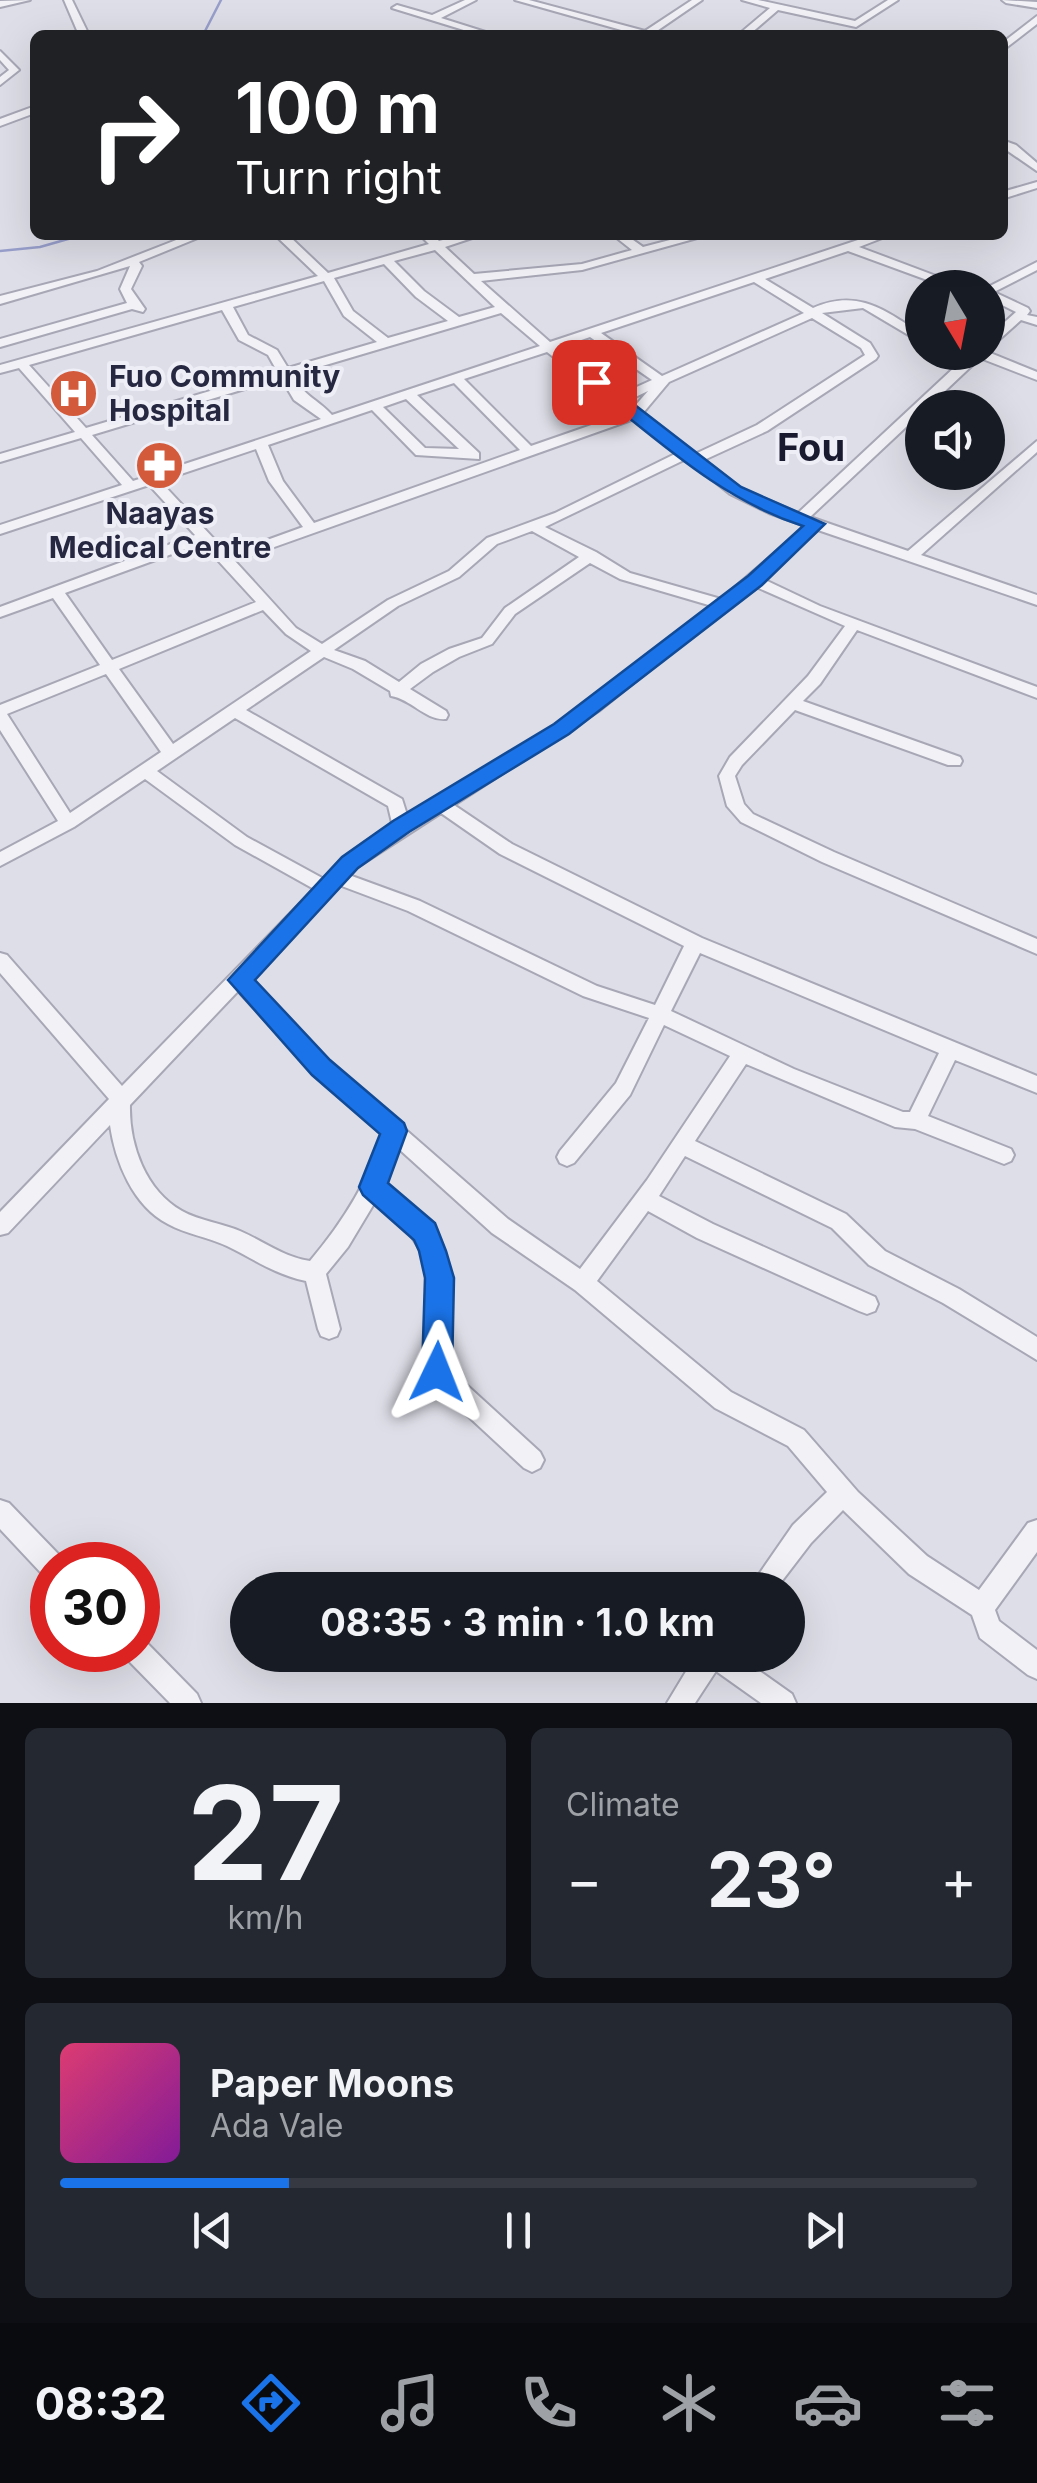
<!DOCTYPE html>
<html lang="en">
<head>
<meta charset="utf-8">
<style>
	:root { --surface:#171b24; --page:#242831; --text:#f1f3f6; --muted:#9ea1a6; --line:#363941; --accent:#1a73e8 }
	body { margin:0; font-family:Inter,sans-serif; background:var(--page); color:var(--text); height:100vh; display:flex; flex-direction:column; font-size:38px; white-space:nowrap }
	* { box-sizing:border-box; margin:0 }
	p { font-size:32px; color:var(--muted) }
	.icon { flex:none; width:55px; height:55px; fill:none; stroke:currentColor; stroke-width:2; stroke-linecap:round; stroke-linejoin:round }
	.map { position:relative; height:1703px; overflow:hidden }
	.side { display:flex; flex-direction:column; gap:25px; padding:25px; background:#0d0f14; flex:1 }
	.side>* { flex:none }
	.hud { position:absolute; left:30px; top:30px; width:978px; height:210px; border-radius:15px; box-shadow:0 10px 40px #0002; background:#202124; color:#fff; overflow:hidden }
	.needle { width:65px; rotate:170deg }
	.tools { position:absolute; left:905px; top:270px; display:grid; gap:20px }
	.tools a { display:grid; place-items:center; width:100px; height:100px; border-radius:50%; background:var(--surface); box-shadow:0 10px 40px #0002; font-size:50px }
	.speed { position:absolute; left:30px; top:1542px; display:flex; gap:20px; font-size:50px; font-weight:700; text-align:center }
	.speed>* { display:grid; place-content:center; width:130px; height:130px; border-radius:50%; background:var(--surface); box-shadow:0 10px 40px #0002; line-height:1 }
	.speed .limit { border:15px solid #d22; background:#fff; color:#111 }
	.pin { position:absolute; display:grid; place-items:center; width:85px; height:85px; color:#fff; margin:-42px; border-radius:20px; box-shadow:0 5px 15px #0006 }
	.me { position:absolute; width:110px; margin:-55px; rotate:2deg; stroke-linejoin:round; filter:drop-shadow(0 0 8px #0008) }
	.turn { display:flex; align-items:center; gap:35px; height:210px; padding:0 40px; font-size:45px }
	.turn .icon { width:130px; height:130px; stroke-width:2.5 }
	.turn b { display:block; font-size:70px; line-height:85px }
	.big { font-size:75px; font-weight:700; line-height:1.1 }
	.side .tile { flex:1; display:flex; flex-direction:column; justify-content:center; gap:15px; min-width:0; padding:0 35px; border-radius:15px; background:var(--page) }
	.side .dial { align-items:center; gap:0 }
	.dial b { font-size:130px; line-height:1 }
	.song { display:flex; align-items:center; gap:30px }
	.cover { width:120px; height:120px; border-radius:15px; background:linear-gradient(135deg,hsl(340 70% 55%),hsl(290 70% 35%)) }
	.played { height:10px; border-radius:5px; background:linear-gradient(90deg,var(--accent) 25%,var(--line) 25%) }
	.keys { display:flex; justify-content:space-around; direction:ltr }
	.heat { display:flex; justify-content:space-between; align-items:center; font-size:55px; direction:ltr }
	.side .tiles { flex:1; display:grid; gap:25px; grid-template-columns:1fr 1fr }
	.tile:last-child { grid-column:span 2 }
	.trip { position:absolute; left:230px; top:1572px; width:575px; height:100px; border-radius:50px; background:var(--surface); box-shadow:0 10px 40px #0002; font-weight:700; line-height:100px; text-align:center }
	.tabs { display:flex; height:160px; justify-content:space-around; align-items:center; background:#090b0e; color:var(--muted) }
	.tabs .icon { width:70px; height:70px }
	.tabs .selected { color:var(--accent) }
	.tabs b { font-size:45px; color:var(--text) }
	.map>svg:first-child { display:block }
	.lines { fill:none; stroke-linecap:round; stroke-linejoin:round }
	.stream { stroke:#979eca; stroke-width:2.5 }
	.minor-casing { stroke:#a7a7b6; stroke-width:4 }
	.minor { fill:#f1f1f6; fill-rule:evenodd }
	.route { fill:#1a73e8; stroke:#114b97; stroke-width:2.5 }
	.labels { text-anchor:middle; stroke-width:8; stroke-linejoin:round; paint-order:stroke }
	.far-poi-label { font-size:30px; font-weight:bold; fill:#262740; stroke:#edeef6; text-anchor:start }
	.far-district-label { font-size:38px; font-weight:bold; fill:#191930; stroke:#edeef6 }
</style>
</head>
<body>
<div class="map">
<svg width="1037" height="1703" viewBox="0 0 1037 1703">
	<rect width="100%" height="100%" fill="#dedee8"/>
	<g class="lines">
		<g class="stream">
			<polyline points="203,35 221,0"/>
			<polyline points="0,251 40,247 82,235"/>
		</g>
		<defs>
			<g id="minor">
				<polygon points="30,0 0,7 0,1"/>
				<polygon points="64,0 72,0 89,35 79,35"/>
				<polygon points="465,0 476,0 441,18 495,35 480,35 392,8 397,5 432,15"/>
				<polygon points="515,0 529,0 645,31 692,0 702,0 651,35 639,35"/>
				<polygon points="742,0 758,0 855,21 888,0 898,0 856,27 778,10 749,35 738,35 770,8"/>
				<polygon points="1002,0 1037,2 1037,8 1006,3"/>
				<polygon points="1037,16 1037,24 1002,51 1002,43"/>
				<polygon points="0,51 19,70 0,85 0,77 9,70 0,60"/>
				<polygon points="35,106 35,113 0,126 0,119"/>
				<polygon points="1002,140 1016,145 1037,163 1037,171 1002,147"/>
				<polygon points="1037,182 1037,188 1002,199 1002,192"/>
				<polygon points="189,235 205,235 139,262 142,266 131,289 145,309 143,312 132,309 0,347 0,339 127,303 120,289 130,266 0,304 0,296 97,271"/>
				<path d="M275 235H288L328 273 429 244 420 235H433L439 241 462 235H481L445 247 474 274 582 264 632 250 613 235H626L643 247 689 235H708L582 270 481 281 550 342 873 235H890L859 247 968 288H949L848 251 765 279 813 308C859 288 885 311 922 334V343L863 308 822 313 870 343 878 356 876 359 767 431 704 460 740 488 798 513 971 352H988L1037 372V380L980 358 927 408H922V412L810 517 908 551 1037 441V452L921 555 1037 595V605L818 530 763 579 820 606 1037 687V698L857 630 820 684 803 701 960 757 962 761 960 765H948L795 710 742 765 735 776 744 804 753 814 834 852 1037 939V954L822 862 741 822 727 806 719 776 730 757 808 676 845 626 754 586 600 710 454 805 512 844 702 938 1037 1076V1093L955 1060 928 1116 1011 1149 1014 1155 1011 1161 1004 1164 915 1129 895 1127 746 1064 695 1141 846 1214 885 1251 959 1289 1037 1337V1360L943 1303 869 1265 832 1228 685 1156 659 1196 713 1224 875 1297 878 1304 875 1311 867 1314 859 1311 697 1238 648 1211 597 1281 731 1392 804 1430 858 1492 927 1556 979 1590 1028 1523 1037 1520V1552L995 1610 999 1621 1037 1650V1679L1028 1675 980 1638 972 1615 909 1574 843 1510 811 1543 775 1590H748L793 1525 827 1492 788 1446 715 1408 575 1290 492 1233 399 1149 384 1184C430 1222 454 1248 450 1311 449 1330 446 1348 447 1367L540 1452 544 1460 540 1468 532 1472 524 1468 429 1380 424 1358 430 1293 424 1256 410 1234 375 1202 348 1247 326 1274 340 1329 337 1336 329 1339 321 1336 318 1329 306 1281C276 1275 254 1259 227 1246 208 1237 186 1234 168 1224 133 1206 115 1161 110 1125L8 1233 0 1235V1212L109 1099 0 973V953L7 955 122 1086 314 889 235 845 145 779 74 827 0 866V852L58 821 0 730V705L100 665 53 598 0 617V607L195 535 149 485 0 534V525L122 485 81 438 0 462V454L75 432 19 368 0 373V365L318 276ZM435 250 495 307 459 317 424 291 394 261ZM384 264 416 297 448 321 388 338 353 311 334 278ZM324 281 344 316 377 342 288 368 277 350 248 335 233 307ZM754 282 804 313 662 376 601 333ZM222 310 239 340 268 355 277 371 86 428 29 365ZM501 313 540 346 332 415C315 397 306 398 292 375ZM812 318 861 348 865 355 757 425 695 454 643 413 669 382ZM590 337 652 380 619 395 558 348ZM547 352 626 413 531 446 464 379ZM281 378 294 400 321 419 133 481 92 435ZM454 383 520 450 314 523 283 481 268 445 372 410 416 455 479 459V453L417 395ZM648 391 634 407 627 401ZM406 399 459 449 425 448 383 407ZM634 419 677 453 555 513 487 538 449 571 388 600 322 644 296 628 235 561ZM256 449 269 481 303 527 228 554 160 481ZM686 459 730 494 769 513 806 526 721 599 630 573 596 552 545 527ZM532 531 579 557 505 608 482 638 449 649 421 664 399 682 365 661 334 650 398 606 459 577 497 544ZM202 543 256 602 112 660 65 593ZM590 563 620 579 712 606 556 725 408 818 402 799 246 710 324 657 353 669 390 691 391 696C411 699 426 721 446 719L448 715 446 711 410 689 433 672 459 657 492 644 515 614ZM263 610 286 634 311 651 173 744 119 669ZM106 674 161 752 70 813 7 714ZM235 718 388 806 393 827 344 858 324 879 247 837 157 771ZM441 813 500 854 684 946 655 1005 597 986 420 901 349 875 356 868ZM339 885 408 911 583 996 649 1018 616 1083 560 1151 557 1157 560 1163 567 1166 574 1163 630 1095 664 1025 730 1056 647 1180 580 1269 508 1219 328 1062 250 979ZM700 953 939 1053 910 1112H903L794 1069 671 1011ZM238 991 314 1074 383 1135C368 1182 342 1223 310 1261 283 1257 265 1242 240 1231 221 1223 200 1221 182 1211 145 1190 129 1144 130 1105Z"/>
				<polygon points="1037,262 1037,270 994,292 1028,308 1030,311 1027,315 1037,317 1037,325 1021,320 992,346 988,347 988,337 1016,312 988,298 986,288"/>
				<polygon points="0,1500 9,1503 61,1557 64,1565 52,1565 52,1578 43,1575 0,1529"/>
				<polygon points="138,1638 145,1641 197,1694 201,1703 170,1703 127,1659 123,1650 138,1650"/>
				<polygon points="696,1655 737,1655 792,1694 796,1703 761,1703 716,1671 695,1703 667,1703"/>
			</g>
		</defs>
		<use href="#minor" class="minor-casing"/>
		<use href="#minor" class="minor"/>
	</g>
	<path class="route" d="M589 378H600L741 487 825 524 762 585 569 734 409 832 358 868 255 980 330 1060 404 1123 407 1131 388 1183 435 1223 446 1251 454 1278 452 1372 447 1382 437 1387 426 1382 422 1372 425 1278 419 1251 414 1240 363 1195 359 1187 380 1134 312 1075 228 980 342 857 393 821 554 724 748 576 803 526C719 499 657 439 589 386Z"/>
	<defs>
		<symbol id="hospital-disc" viewBox="-11 -11 22 22"><circle r="9.5" fill="#d45a3c" stroke="#edeef6"/><path d="M-5-5h3v3.5h4V-5h3V5h-3V1.5h-4V5h-3Z" fill="#fff"/></symbol>
		<symbol id="pharmacy-disc" viewBox="-11 -11 22 22"><circle r="9.5" fill="#d45a3c" stroke="#edeef6"/><path d="M-2-6h4v4h4v4h-4v4h-4v-4h-4v-4h4Z" fill="#fff"/></symbol>
	</defs>
	<g fill-rule="evenodd">
		<use href="#hospital-disc" x="46" y="366" width="55" height="55"/>
		<use href="#pharmacy-disc" x="132" y="438" width="55" height="55"/>
	</g>
	<g class="labels">
		<g class="far-poi-label">
			<text x="109" y="387">Fuo Community<tspan x="109" dy="34">Hospital</tspan></text>
			<text x="160" y="524" text-anchor="middle">Naayas<tspan x="160" dy="34">Medical Centre</tspan></text>
		</g>
		<g class="far-district-label">
			<text x="811" y="461">Fou</text>
		</g>
	</g>
</svg>
<div class="tools">
<a><svg class="needle" viewBox="-14 -14 28 28"><path d="M0-13l5 13h-10z" fill="#e53935"/><path d="M0 13l5-13h-10z" fill="#9ea1a6"/></svg></a>
<a><svg class="icon" aria-label="sound" viewBox="0 0 24 24"><path d="M4 9h4l5-4v14l-5-4H4zM17 9q2 3 0 6"/></svg></a>
</div>
<div class="speed"><div class="limit">30</div></div>
<div class="pin" style="left:594px;top:382px;background:#d93025"><svg class="icon" aria-label="arrive" viewBox="0 0 24 24"><path d="M6 21V4h12l-3 4 3 4H6"/></svg></div>
<svg class="me" style="left:437px;top:1372px" viewBox="-20 -20 40 40"><path d="M0-17L14 15 0 8-14 15z" fill="#1a73e8" stroke="#fff" stroke-width="4"/></svg>
<div class="trip">08:35 · 3 min · 1.0 km</div>
<div class="hud">
<div class="turn"><svg class="icon" aria-label="right" viewBox="0 0 24 24"><path d="M7 20v-9h11M14 6l5 5-5 5"/></svg><div><b>100 m</b>Turn right</div></div>
</div>
</div>
<section class="side">
<div class="tiles">
<div class="tile dial"><b>27</b><p>km/h</p></div>
<div class="tile"><p>Climate</p>
<div class="heat"><a>−</a><b class="big">23°</b><a>+</a></div>
</div>
<div class="tile">
<div class="song"><i class="cover"></i><div><b>Paper Moons</b><p>Ada Vale</p></div></div>
<div class="played"></div>
<div class="keys"><svg class="icon" aria-label="previous" viewBox="0 0 24 24"><path d="M18 5L8 12l10 7zM5 5v14"/></svg><svg class="icon" aria-label="pause" viewBox="0 0 24 24"><path d="M8 5v14M16 5v14"/></svg><svg class="icon" aria-label="next" viewBox="0 0 24 24"><path d="M6 5l10 7-10 7zM19 5v14"/></svg></div>
</div>
</div>
</section>
<nav class="tabs">
<b>08:32</b>
<svg class="icon selected" aria-label="directions" viewBox="0 0 24 24"><path d="M12 3l9 9-9 9-9-9zM9 14v-3h6M13 9l2 2-2 2"/></svg>
<svg class="icon" aria-label="music" viewBox="0 0 24 24"><path d="M9 18V5l10-2v13"/><circle cx="6" cy="18" r="3"/><circle cx="16" cy="16" r="3"/></svg>
<svg class="icon" aria-label="phone" viewBox="0 0 24 24"><path d="M5 4h4l2 5-3 2q2 4 5 5l2-3 5 2v4C11 20 4 13 5 4z"/></svg>
<svg class="icon" aria-label="climate" viewBox="0 0 24 24"><path d="M12 3v18M4 7l16 10M4 17L20 7"/></svg>
<svg class="icon" aria-label="car" viewBox="0 0 24 24"><path d="M5 17H2v-5l4-1 3-4h7l3 4 3 1v5h-3M9 17h6M6 11h13"/><circle cx="7" cy="17" r="2"/><circle cx="17" cy="17" r="2"/></svg>
<svg class="icon" aria-label="filters" viewBox="0 0 24 24"><path d="M4 7h16M4 17h16"/><circle cx="9" cy="7" r="2"/><circle cx="15" cy="17" r="2"/></svg>
</nav>
</body>
</html>
